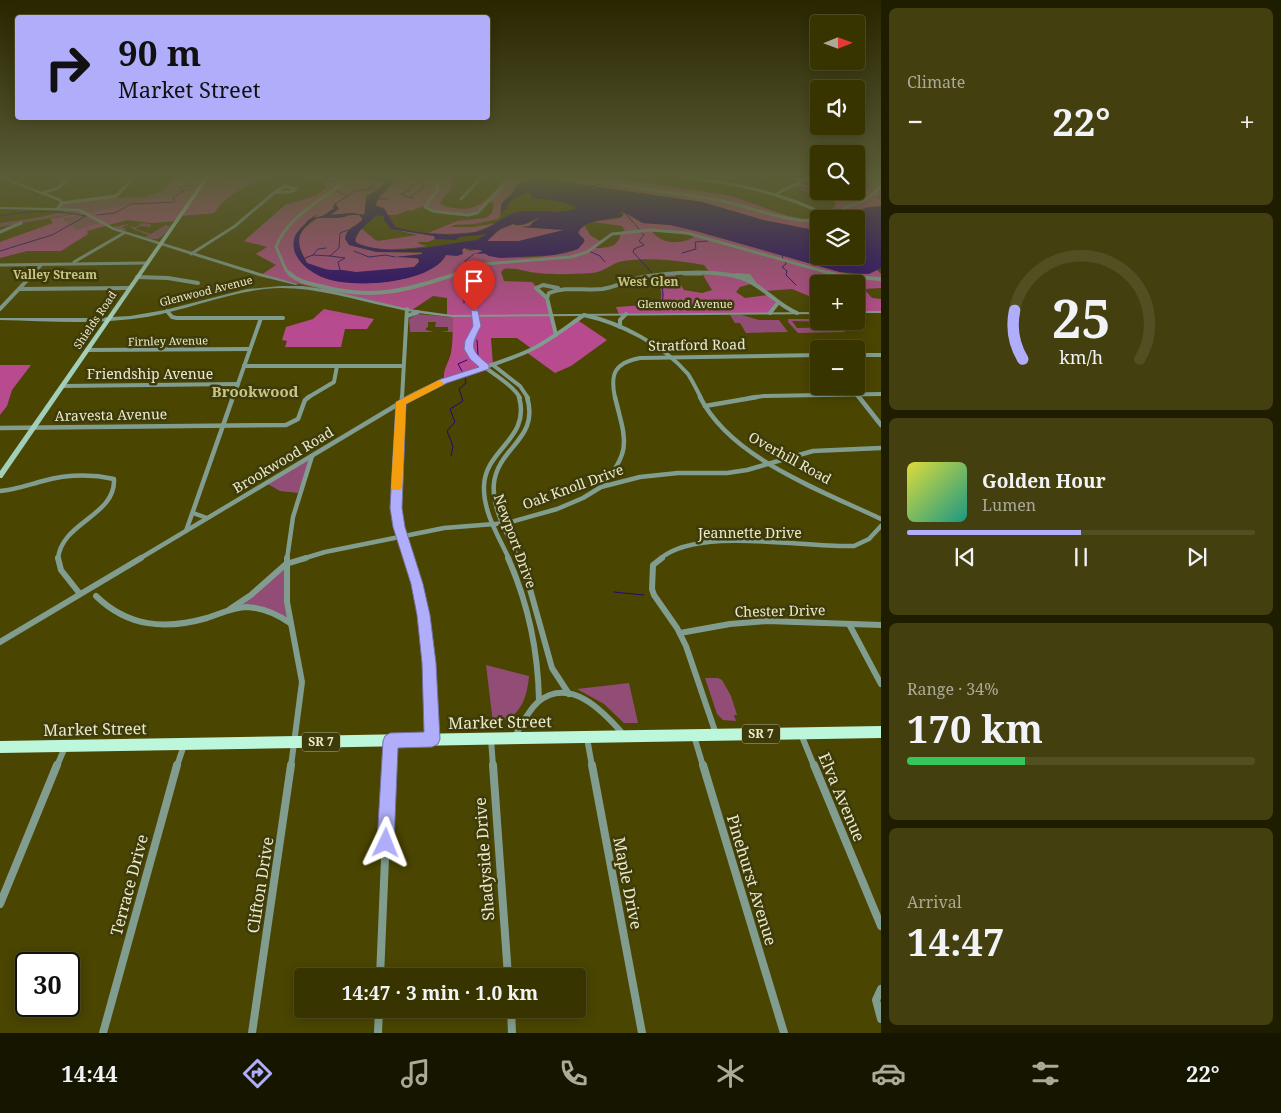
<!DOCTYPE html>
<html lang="en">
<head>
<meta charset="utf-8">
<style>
	:root { --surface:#383400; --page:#433f0f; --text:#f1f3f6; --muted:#abaa99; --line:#524f22; --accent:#b0aefa }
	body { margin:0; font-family:"Noto Serif",serif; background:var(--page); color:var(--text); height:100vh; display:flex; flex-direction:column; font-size:19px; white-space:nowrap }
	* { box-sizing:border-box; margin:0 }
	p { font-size:16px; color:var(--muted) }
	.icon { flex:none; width:28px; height:28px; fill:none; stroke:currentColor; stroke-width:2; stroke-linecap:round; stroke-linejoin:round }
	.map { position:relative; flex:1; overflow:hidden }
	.sheet { display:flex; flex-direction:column; gap:8px; padding:8px; background:#1f1d00; width:400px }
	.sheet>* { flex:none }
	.banner { position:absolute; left:15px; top:15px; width:475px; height:105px; border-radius:5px; box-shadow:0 2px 12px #0003,0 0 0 1px var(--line); background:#b0aefa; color:#111; overflow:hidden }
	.needle { width:32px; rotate:89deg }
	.fabs { position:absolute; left:810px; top:15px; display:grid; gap:10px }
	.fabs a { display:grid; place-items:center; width:55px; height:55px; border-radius:5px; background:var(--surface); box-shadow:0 2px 12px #0003,0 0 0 1px var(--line); font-size:25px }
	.speed { position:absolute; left:15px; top:952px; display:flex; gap:10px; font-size:25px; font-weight:700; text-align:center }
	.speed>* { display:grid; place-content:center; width:65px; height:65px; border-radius:50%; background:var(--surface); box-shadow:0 2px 12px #0003,0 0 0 1px var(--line); line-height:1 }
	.speed .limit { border:2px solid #111; border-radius:8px; background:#fff; color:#111 }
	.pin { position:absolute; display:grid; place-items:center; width:42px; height:42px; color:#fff; margin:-51px -21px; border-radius:50% 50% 50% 0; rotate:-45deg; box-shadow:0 0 5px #0007 }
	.pin .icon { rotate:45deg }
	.me { position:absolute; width:55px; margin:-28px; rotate:2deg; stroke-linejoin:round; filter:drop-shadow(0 0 4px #0008) }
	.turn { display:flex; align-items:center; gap:18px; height:105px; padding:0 20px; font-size:22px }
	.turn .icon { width:65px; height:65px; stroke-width:2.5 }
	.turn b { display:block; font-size:35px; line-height:42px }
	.big { font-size:38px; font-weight:700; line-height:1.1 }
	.sheet .tile { flex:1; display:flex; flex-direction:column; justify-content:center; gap:8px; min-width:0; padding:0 18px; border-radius:8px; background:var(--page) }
	.sheet .dial { align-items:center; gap:0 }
	.dial svg { height:130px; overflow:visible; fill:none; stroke:var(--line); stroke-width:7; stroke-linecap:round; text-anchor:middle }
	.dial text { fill:var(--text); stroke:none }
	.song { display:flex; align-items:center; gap:15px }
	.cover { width:60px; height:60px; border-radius:8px; background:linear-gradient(135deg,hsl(60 70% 55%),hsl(170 70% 35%)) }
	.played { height:5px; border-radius:2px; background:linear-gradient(90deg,var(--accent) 50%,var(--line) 50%) }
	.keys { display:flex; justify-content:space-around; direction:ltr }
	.heat { display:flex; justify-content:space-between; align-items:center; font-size:28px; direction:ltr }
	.charge { height:8px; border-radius:4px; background:linear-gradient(90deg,#34c759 34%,var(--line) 0) }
	.trip { position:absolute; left:294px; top:968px; width:292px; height:50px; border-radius:5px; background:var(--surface); box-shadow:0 2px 12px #0003,0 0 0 1px var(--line); font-weight:700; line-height:50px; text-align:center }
	.tab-bar { display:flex; height:80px; justify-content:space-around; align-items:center; background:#161500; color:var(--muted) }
	.tab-bar .icon { width:35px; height:35px }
	.tab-bar .active { color:var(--accent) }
	.tab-bar b { font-size:22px; color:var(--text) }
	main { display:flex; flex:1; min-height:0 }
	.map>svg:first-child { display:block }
	.green { fill:#914d75 }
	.forest { fill:#b84b8f; fill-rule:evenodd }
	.water { fill:#2a0674; fill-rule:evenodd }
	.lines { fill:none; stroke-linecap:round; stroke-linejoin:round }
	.stream { stroke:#2a0674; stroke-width:1 }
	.minor-far4 { stroke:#819d90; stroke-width:3 }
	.minor-far3 { stroke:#819d90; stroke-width:4 }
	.minor-far2 { stroke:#819d90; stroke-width:4.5 }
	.minor-far1 { stroke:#819d90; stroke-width:6 }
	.minor { stroke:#819d90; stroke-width:8 }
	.tertiary { fill:#819d90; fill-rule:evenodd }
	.secondary { fill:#a2cfba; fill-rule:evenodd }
	.primary { fill:#bcf6db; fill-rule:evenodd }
	.route { fill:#b0aefa; stroke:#7271a2 }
	.slow { fill:#f59e0b }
	.labels { text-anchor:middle; stroke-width:5; stroke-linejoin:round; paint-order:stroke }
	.far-street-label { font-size:11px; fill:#eceacc; stroke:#3e3b0b }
	.far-neighbourhood-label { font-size:12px; font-weight:bold; fill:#c9c587; stroke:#3e3b0b }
	.shield { fill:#3e3b0b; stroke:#b8b692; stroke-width:1 }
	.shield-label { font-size:12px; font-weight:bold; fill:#eceacc }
	.street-label { font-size:14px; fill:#eceacc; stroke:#3e3b0b }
	.neighbourhood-label { font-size:15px; font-weight:bold; fill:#c9c587; stroke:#3e3b0b }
	.near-street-label { font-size:16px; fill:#eceacc; stroke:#3e3b0b }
</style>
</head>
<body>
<main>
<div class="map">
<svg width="881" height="1033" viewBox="0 0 881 1033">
	<rect width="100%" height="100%" fill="#4a4500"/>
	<g class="green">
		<path d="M174 177H272C250 184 227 192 214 213L179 216 175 221 152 223 127 220 105 225 100 222 77 230 63 221 85 212 0 227V223L41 217 72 209 58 208 62 203 111 198 145 197 163 191Z"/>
		<path d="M142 223 151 224 150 227 140 226 135 229 151 234 165 225 170 226C162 238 159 242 145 237L149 235 132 229 133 228 126 225 122 228 127 229 123 231 112 227 128 224V226L136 227Z"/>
		<polygon points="417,314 452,317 453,332 440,332 448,331 448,327 435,327 436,322 428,322 428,327 426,328 426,330 434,332 410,332 409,319"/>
		<polygon points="730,315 742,315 759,320 779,320 788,332 746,333 740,323 735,323"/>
		<polygon points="788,319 819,319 819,321 828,322 792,321 797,328 837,327 833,321 836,321 845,332 798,333 788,322"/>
		<polygon points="312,456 298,493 280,491 266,483"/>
		<polygon points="286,564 290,623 269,611 230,609"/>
		<path d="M486 665 529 676C527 699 519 721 493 723Z"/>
		<polygon points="705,678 718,678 722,680 731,696 737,715 734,715 736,721 723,720 717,714"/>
		<polygon points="629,683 638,723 624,723 604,704 577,689"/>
	</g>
	<g class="forest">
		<polygon points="174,177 226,177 164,190"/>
		<path d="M252 177H272C250 184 227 192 214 213L179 216 175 221 152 223 127 220 87 231 88 234 61 251H27L0 258V242L53 223 50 219 85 212 88 213ZM87 213 100 222 77 230 64 221 65 219Z"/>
		<path d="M301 177C321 177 370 171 385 182L380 188 366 196 365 214 359 215 363 220 349 229 345 236 349 245 377 252 423 253 419 256H396L420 259 419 262 414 267C379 272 340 277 307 263L299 246 298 237 302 229 318 218H338L353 215 351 213 330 215 337 211 336 204 333 206V209L325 215 309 220 300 228 294 248C299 262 308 271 322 277 349 289 431 284 446 255L463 254 462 250 464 248 470 251 480 249 483 252 477 254C487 253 494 256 504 257 517 259 567 256 577 249 580 247 583 243 585 241L578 233 579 229 585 226 590 235 600 241 595 246 596 248C609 248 619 247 621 232L625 231 622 226 593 222 620 218 625 213 643 223 670 225 696 231 840 272C851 274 866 277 876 269L881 274V288L864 289 872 298 881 299V312H856V284H819V300L792 289 764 291 754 283 740 287 736 292 745 298 768 295 777 304 770 313 619 314 616 307 647 305 660 301C664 293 659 282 653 276L675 275 684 290 702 293 712 290 703 275 711 274 704 265C678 260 650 257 623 261 611 263 605 272 592 273 574 274 555 275 538 273 525 272 516 267 504 269L501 272 504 281 532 282 547 298 556 335 576 319 607 340 571 366 555 373 526 352 532 349 517 338H491L493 365 444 381C443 368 448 365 451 353 453 341 453 328 452 316L447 315V298L433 296 412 310 261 275 276 265 256 254 267 247 244 241 285 205 317 195 326 188 323 182ZM651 230H667L695 236C683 245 660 245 651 230Z"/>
		<path d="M385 177H410L420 180 416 177H453L452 187 440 203C444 207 448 207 454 208 479 213 492 195 506 177H609L731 196 788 216 803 219 813 218 834 208 836 204 830 195 813 194 792 186 799 182 819 191H856V188L872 186 864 179H881V206L867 207 857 214 859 219 856 222V219H819V231L763 220 702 202 584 186C563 179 532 173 514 187L512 194 506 198 501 205 500 217 498 219 475 224 454 225 451 227H473L497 223 475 232 448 234 428 233 457 221 486 218 492 213 494 203 488 202 473 214 433 211 424 206 411 211 408 210 396 215H387L384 208 376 206C377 194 388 191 392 181Z"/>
		<path d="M543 216 532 223 530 226 522 227 564 230 519 241H487L499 230 513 224C521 229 534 220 543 216Z"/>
		<path d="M361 228 374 239 378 241 417 235 393 229 434 236 435 239 428 242H418L419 244 427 246C408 249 371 253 355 241Z"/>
		<polygon points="324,309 374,319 367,329 345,329 341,347 285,347 287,341 282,340 286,327 313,319"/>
		<polygon points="0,365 31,365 12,390 7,406 0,415"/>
	</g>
	<path class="water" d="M368 177H385L392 180C390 191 377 194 376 206L384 208 395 227C418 234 460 238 483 230 495 225 505 214 518 212 537 209 556 215 575 209V207C567 202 542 198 533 199L529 192C520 197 511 197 507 208L501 212 502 203 512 194 516 186 529 180H552L702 202 763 220 819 231V256H856V222L859 219 858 212 865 208 881 206V268L869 274 840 272 696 231 670 225 643 223 622 211 623 212H620L623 216C610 220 584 218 578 233L584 239V242L578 249 554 255 500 258 489 256 484 253 474 254 483 251C479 249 470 250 464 248L462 250 463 254 457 256 446 255C431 284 352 289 325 278 310 273 290 258 294 240 295 233 300 229 305 225 306 223 307 220 310 219 314 216 320 218 324 215 328 213 329 211 333 209L334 204H336L339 209 330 215 353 213 364 215 367 196 380 188 385 182ZM349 215H359L363 218C358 228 347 226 345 239L349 245 377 252H422V254L395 257 418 258 419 262 414 267 356 272 343 270H328L307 263C299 250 294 236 308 225 311 222 313 219 318 218 329 216 339 220 349 215ZM379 215 384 217V220L391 229 434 236 435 239 456 240 459 237 487 234 477 240C439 244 393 258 356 243L355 238C360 228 369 224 375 216ZM541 217 532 223 530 226 522 227 564 230 519 241H487L500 229 513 224C521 228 532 220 541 217Z"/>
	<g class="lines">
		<g class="stream">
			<polyline points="347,178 349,177"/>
			<polyline points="549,180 557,177"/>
			<polyline points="331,182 342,180"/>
			<polyline points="391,185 402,182 397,177"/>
			<polyline points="589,186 603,184"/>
			<polyline points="796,187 845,196 866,195"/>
			<polyline points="368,188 374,186 372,184 377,178"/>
			<polyline points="336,191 345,195"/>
			<polyline points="878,197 881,197"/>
			<polyline points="411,198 401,194 410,190 409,187 413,185 412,183"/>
			<polyline points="378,199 388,199"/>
			<polyline points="414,199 411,196 422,189 424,185 420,182 420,179"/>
			<polyline points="335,204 355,191 380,188"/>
			<polyline points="627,213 625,213 639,229"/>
			<polyline points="97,215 115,213 131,204 175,202 173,197 184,191 180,187 192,185 190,182 195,177"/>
			<path d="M0 216C30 210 56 210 86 216"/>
			<polyline points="312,218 316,215"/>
			<polyline points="641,232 644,235 639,241 644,245 634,249 633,252 652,273"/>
			<polyline points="0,251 52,235 86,216"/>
			<polyline points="354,251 369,257 385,255 395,257"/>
			<polyline points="591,252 600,256 605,262"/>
			<polyline points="682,253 696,249 695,242 708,241"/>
			<polyline points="313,255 318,249 326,248"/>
			<polyline points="782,255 783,258"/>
			<polyline points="330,256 345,258 338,262 340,270"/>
			<polyline points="305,258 313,255 330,256 339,248 340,233 348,230"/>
			<polyline points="785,261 786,264 782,267 787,271 786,275 796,285"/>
			<polyline points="466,264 465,261 474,254"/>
			<polyline points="464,277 464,303"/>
			<path d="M655 307 661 305C665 295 663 287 657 278"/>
			<polyline points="477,340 478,355"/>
			<polyline points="462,371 458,364 467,360"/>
			<polyline points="451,456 453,446 447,431 455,422 450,409 463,401 459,389 466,383 465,378"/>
			<polyline points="614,592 644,595"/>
		</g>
		<g class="minor-far4">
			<polyline points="437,177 438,189 425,207 433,211 448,213 468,215 477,213 506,183 520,177"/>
			<path d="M582 177C628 189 675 191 722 201 755 208 784 222 819 221"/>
			<path d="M684 177C733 183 779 192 824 214"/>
			<polyline points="793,177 804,180"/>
			<polyline points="856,180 881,179"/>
			<polygon points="285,186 296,189 291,192 275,192"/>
			<polyline points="43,193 58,188 70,177"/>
			<polyline points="778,193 804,180 819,180"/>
			<polyline points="461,199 482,177"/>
			<polyline points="62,203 116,196 135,177"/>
			<polyline points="830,219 838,215 846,207 865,200 881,187"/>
			<polyline points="0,232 21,223"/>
			<polyline points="191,254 235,226 275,192"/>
			<polyline points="74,262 124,233"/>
			<polyline points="0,265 146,263"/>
			<polyline points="33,274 42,264"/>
			<path d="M290 274 286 270 276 247C286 218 319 202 342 184L344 181 340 177"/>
			<polyline points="455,274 484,264 571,257 587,252 612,234 651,230 687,233 833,274"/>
			<polyline points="473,274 479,265"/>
			<polyline points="684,274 701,274"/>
		</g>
		<g class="minor-far3">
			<path d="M289 273C297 281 308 283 320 286 374 301 407 290 459 273"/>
			<path d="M473 273C468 288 474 303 476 318 478 330 468 337 468 347 470 364 510 379 520 398"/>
			<polyline points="829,273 841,276 881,279"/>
			<polyline points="736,275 749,276 754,283"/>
			<polyline points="137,277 168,278 198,283"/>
			<polyline points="19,289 129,288"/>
			<polyline points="547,298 536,288 543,285 558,288"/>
			<polyline points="0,309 34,273"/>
			<polyline points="167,311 172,317 177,318 283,318"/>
			<polyline points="770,313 777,304"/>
			<polyline points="407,316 418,312"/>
			<polyline points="620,327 620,320 626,314"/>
			<path d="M556 335 547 298 549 293C566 286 584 291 602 289 616 287 629 280 643 277 670 272 716 270 742 278 763 285 776 305 797 313"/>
			<polyline points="87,350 250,349"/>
			<polyline points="856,355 881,355"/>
			<polyline points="493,365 520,386 528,398"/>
			<polyline points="244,366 403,366"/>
			<polyline points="62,386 238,384"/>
			<polyline points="856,394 860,398"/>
			<polyline points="233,398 261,318"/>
			<polyline points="307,398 334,382 337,366"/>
			<polyline points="402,398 407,309"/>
			<path d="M407 398C444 377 487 369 526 352 547 343 565 328 584 315 621 323 663 345 688 374 693 382 697 390 701 398"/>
			<path d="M615 398C610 374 614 363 640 358L819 355"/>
			<polyline points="749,398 764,396 881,394"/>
		</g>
		<g class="minor-far2">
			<polyline points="402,397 396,508 408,559"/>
			<path d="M700 397C731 459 823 491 881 519"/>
			<polyline points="859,397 881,425"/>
			<polyline points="705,406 757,397"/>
			<polyline points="0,428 286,425 298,419 305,400 309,397"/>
			<path d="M603 485C633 449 625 439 615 397"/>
			<path d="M0 491C15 490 28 485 43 481 65 475 91 474 114 479 116 516 61 522 58 559"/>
			<polyline points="193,513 207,518"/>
			<polyline points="186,531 233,397"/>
			<polyline points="139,559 410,397"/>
			<polyline points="287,559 293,517 312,456"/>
			<polyline points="302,559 325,552 444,528 507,523 557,509 583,498 601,487 640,477 678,473 727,473 747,470 813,451 881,448"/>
			<path d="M509 559C499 537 483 512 484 486 485 449 531 439 519 397"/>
			<path d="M518 559C509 536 491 508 494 483 498 447 540 439 527 397"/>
			<path d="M660 559C698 526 804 548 854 546L869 539 881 526"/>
		</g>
		<g class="minor-far1">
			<polyline points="58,558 61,570 80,594"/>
			<polyline points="287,558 287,602 302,682 291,766"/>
			<polyline points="408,558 421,602 426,631 432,739"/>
			<path d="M508 558C528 603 538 651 539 700"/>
			<polyline points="518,558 528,582 552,668 569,694"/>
			<polyline points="662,558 653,565 652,589 654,595 677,628 686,646 716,734"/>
			<path d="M96 596C128 627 165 630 207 618 220 614 233 607 247 607 264 608 277 614 290 623"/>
			<polyline points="230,609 251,595 286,564 306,558"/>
			<polyline points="849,624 881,684"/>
			<polyline points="680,633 730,624 767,621 881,625"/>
			<polyline points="0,642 141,558"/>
			<polyline points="801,734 814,766"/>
			<polyline points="694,736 703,766"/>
			<path d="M514 738C521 726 527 712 538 702 570 676 603 711 623 734"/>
			<polyline points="587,738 592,766"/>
			<polyline points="491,739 493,766"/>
			<polyline points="57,766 65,747"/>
			<polyline points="177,766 184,745"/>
			<polyline points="389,766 390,741"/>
		</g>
		<g class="minor">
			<polyline points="493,765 508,976"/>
			<polyline points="592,765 642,1033"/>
			<polyline points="703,765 784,1033"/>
			<polyline points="814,765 881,926"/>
			<polyline points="0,904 57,765"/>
			<polyline points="380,976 389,765"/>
			<polyline points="881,989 876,1000 881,1019"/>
			<polyline points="511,1009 512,1033"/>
			<polyline points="103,1033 177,765"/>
			<polyline points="252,1033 291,765"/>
			<polyline points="378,1033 379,1009"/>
		</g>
		<g class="tertiary">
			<polygon points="0,177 3,177 61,199 64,203 60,208 80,209 115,228 263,274 298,284 296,285 259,276 113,230 78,211 0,209 0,207 56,208 60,203 59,201 0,178"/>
			<path d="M281 286H303L324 289 409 309 452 315 819 312V314L452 317C430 315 410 312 389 307 353 299 317 288 281 288 235 289 192 309 147 317 99 325 49 321 0 320V318H93L130 316 165 310 247 289Z"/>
			<rect x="856" y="311" width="25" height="2"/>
		</g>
		<polygon class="secondary" points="205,177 209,177 2,478 0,478 0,471"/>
		<polygon class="primary" points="881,726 881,738 0,753 0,741"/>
	</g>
	<linearGradient id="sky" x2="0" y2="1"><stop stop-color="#292600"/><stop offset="0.55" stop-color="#5a5c37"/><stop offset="1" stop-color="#5a5c37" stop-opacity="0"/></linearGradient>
	<rect width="881" height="321" fill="url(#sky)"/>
	<path class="route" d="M471 310 478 311 481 326C470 347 470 350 489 365V369L447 383 406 404 402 508 405 527 423 584 430 615 436 663 440 739 438 744 432 747 398 748 394 843 392 849 386 851 380 849 377 843 383 741 385 736 390 733 424 732 422 663 417 615 411 584 393 527 390 508 396 402 441 379 479 367 470 359 464 349 465 341 473 326Z"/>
	<polygon class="slow" points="439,380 444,383 443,385 406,404 402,488 400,490 392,490 391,488 396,402"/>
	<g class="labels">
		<g class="far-street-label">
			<text transform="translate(206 291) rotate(-14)" y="4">Glenwood Avenue</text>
			<text x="685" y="308">Glenwood Avenue</text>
			<text transform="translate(95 320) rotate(-56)" y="4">Shields Road</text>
			<text transform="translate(168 341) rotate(-1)" y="4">Firnley Avenue</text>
		</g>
		<g class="far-neighbourhood-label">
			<text x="55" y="279">Valley Stream</text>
			<text x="648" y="286">West Glen</text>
		</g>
		<g class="shield">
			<rect x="742" y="724.5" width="38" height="19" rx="4"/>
			<rect x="302" y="732.5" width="38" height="19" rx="4"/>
		</g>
		<g class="shield-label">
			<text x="761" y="738">SR 7</text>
			<text x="321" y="746">SR 7</text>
		</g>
		<g class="street-label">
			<text transform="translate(697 345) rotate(-1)" y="5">Stratford Road</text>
			<text x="150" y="379">Friendship Avenue</text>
			<text transform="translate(111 415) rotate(-1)" y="5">Aravesta Avenue</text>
			<text transform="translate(790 458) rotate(29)" y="5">Overhill Road</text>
			<text transform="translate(283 460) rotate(-31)" y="5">Brookwood Road</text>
			<text transform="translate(573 487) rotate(-20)" y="5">Oak Knoll Drive</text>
			<text x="750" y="538">Jeannette Drive</text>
			<text transform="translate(515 541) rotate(70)" y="5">Newport Drive</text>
			<text transform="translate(780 611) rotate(-1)" y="5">Chester Drive</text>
		</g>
		<g class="neighbourhood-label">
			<text x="255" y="397">Brookwood</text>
		</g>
		<g class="near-street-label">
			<text transform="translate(500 722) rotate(-1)" y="6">Market Street</text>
			<text transform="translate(95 729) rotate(-1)" y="6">Market Street</text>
			<text transform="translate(842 797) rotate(67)" y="6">Elva Avenue</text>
			<text transform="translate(484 859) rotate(-94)" y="6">Shadyside Drive</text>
			<text transform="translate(752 880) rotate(73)" y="6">Pinehurst Avenue</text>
			<text transform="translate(628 883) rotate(79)" y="6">Maple Drive</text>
			<text transform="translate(129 885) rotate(-75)" y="6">Terrace Drive</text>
			<text transform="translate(260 885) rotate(-81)" y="6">Clifton Drive</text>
		</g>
	</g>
</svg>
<div class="fabs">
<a><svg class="needle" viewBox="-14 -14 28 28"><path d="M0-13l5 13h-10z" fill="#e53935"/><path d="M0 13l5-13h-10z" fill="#abaa99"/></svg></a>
<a><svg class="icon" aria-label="sound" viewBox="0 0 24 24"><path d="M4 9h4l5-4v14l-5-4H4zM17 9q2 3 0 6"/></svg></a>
<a><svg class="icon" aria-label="search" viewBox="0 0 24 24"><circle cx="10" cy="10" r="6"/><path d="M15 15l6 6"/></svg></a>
<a><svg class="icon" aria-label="layers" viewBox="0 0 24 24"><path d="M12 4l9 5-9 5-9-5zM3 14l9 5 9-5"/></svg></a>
<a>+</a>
<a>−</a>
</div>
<div class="speed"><div class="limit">30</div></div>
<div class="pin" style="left:474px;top:311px;background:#d93025"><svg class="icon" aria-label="arrive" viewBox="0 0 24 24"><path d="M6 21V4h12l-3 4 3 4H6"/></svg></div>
<svg class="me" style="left:386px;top:843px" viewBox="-20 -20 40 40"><path d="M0-17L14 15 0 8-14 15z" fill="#b0aefa" stroke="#fff" stroke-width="4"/></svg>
<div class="trip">14:47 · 3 min · 1.0 km</div>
<div class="banner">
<div class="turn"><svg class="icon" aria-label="right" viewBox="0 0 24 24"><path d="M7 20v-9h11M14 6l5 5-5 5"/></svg><div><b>90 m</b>Market Street</div></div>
</div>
</div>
<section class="sheet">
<div class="tile"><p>Climate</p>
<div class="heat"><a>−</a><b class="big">22°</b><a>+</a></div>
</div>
<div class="tile dial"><svg viewBox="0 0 100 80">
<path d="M14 69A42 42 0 1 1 86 69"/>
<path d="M14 69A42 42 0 0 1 9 39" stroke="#b0aefa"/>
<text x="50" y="56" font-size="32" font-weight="700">25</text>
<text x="50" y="72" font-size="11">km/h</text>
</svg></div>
<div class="tile">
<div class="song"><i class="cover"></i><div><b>Golden Hour</b><p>Lumen</p></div></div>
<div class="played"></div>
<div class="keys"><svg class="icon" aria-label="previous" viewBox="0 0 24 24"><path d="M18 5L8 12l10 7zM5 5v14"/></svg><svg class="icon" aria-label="pause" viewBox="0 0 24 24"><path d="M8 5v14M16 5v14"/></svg><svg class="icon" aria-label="next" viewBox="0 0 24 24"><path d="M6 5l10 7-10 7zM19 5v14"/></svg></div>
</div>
<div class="tile"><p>Range · 34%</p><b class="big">170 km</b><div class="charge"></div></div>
<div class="tile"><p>Arrival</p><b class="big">14:47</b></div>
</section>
</main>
<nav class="tab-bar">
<b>14:44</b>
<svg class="icon active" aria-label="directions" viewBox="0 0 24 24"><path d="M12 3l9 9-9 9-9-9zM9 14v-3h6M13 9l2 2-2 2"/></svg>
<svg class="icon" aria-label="music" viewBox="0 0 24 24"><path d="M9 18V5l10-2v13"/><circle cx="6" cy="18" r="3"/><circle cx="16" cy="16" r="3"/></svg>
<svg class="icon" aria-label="phone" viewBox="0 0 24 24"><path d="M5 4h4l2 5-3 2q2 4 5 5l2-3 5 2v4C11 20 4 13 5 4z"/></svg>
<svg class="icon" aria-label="climate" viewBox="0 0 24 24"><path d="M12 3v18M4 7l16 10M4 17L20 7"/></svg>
<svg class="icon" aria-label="car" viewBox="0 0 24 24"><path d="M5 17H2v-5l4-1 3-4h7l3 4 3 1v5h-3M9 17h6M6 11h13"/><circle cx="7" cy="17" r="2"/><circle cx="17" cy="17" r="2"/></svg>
<svg class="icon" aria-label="filters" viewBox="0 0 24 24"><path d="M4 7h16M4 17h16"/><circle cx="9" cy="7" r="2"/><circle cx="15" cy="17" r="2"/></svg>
<b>22°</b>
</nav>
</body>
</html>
